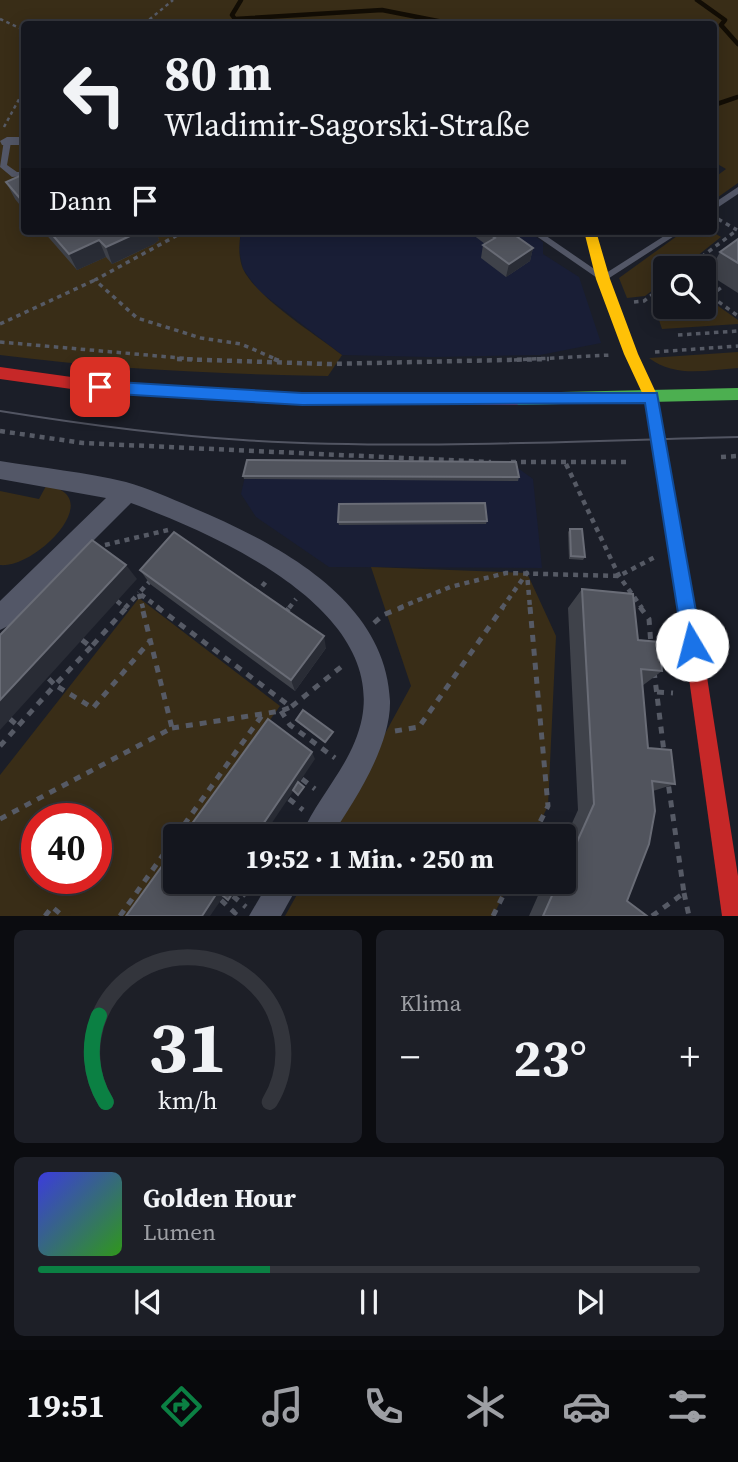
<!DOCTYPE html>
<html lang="de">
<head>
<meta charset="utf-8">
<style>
	:root { --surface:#14161e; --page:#1d1f27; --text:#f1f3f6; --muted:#9d9fa4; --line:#33353c; --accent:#0b8043 }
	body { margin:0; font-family:"Source Serif 4",serif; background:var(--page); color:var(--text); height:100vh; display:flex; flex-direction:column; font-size:26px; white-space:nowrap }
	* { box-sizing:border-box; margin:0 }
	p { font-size:23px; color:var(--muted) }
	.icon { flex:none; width:38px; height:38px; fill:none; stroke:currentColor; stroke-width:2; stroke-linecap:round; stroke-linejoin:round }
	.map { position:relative; height:916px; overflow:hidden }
	.panel { display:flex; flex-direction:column; gap:14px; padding:14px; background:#0b0c10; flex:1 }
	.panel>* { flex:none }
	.top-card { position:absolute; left:21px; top:21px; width:696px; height:214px; border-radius:7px; box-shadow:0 4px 18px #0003,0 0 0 2px var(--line); background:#14161e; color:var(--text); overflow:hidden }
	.tools { position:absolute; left:653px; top:256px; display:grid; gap:14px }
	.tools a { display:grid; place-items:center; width:63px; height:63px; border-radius:7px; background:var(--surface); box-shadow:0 4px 18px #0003,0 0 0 2px var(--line); font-size:35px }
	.speed { position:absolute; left:21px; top:803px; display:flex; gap:14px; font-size:35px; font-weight:700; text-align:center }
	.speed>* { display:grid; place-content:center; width:91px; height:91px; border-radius:50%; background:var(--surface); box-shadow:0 4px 18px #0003,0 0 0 2px var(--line); line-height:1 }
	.speed .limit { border:10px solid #d22; background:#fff; color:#111 }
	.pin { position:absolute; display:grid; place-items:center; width:60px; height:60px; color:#fff; margin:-30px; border-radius:14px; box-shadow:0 4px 10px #0006 }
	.me { position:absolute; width:77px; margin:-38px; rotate:352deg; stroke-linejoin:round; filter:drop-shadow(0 0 5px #0008) }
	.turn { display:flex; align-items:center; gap:24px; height:147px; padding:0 28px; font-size:32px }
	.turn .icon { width:91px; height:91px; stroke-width:2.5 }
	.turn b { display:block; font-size:49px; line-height:60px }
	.then { display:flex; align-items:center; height:66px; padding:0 28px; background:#0003; gap:14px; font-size:26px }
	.big { font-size:52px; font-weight:700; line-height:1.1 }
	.panel .widget { flex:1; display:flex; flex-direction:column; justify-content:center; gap:10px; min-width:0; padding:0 24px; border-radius:10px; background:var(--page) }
	.panel .dial { align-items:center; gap:0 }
	.dial svg { height:182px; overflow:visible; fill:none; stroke:var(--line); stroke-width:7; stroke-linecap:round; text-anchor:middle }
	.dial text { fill:var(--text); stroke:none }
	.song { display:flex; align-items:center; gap:21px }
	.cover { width:84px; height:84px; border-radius:10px; background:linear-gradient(135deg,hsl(240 70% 55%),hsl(110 70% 35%)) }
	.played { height:7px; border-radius:4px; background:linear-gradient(90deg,var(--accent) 35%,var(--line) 35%) }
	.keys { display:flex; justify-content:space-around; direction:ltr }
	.heat { display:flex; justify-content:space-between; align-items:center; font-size:38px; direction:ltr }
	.panel .tiles { flex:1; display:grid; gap:14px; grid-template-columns:1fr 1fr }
	.widget:last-child { grid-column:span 2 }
	.trip { position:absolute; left:163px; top:824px; width:413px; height:70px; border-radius:7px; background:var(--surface); box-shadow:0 4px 18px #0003,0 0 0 2px var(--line); font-weight:700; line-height:70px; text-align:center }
	.dock { display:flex; height:112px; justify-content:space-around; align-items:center; background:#08090c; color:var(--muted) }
	.dock .icon { width:49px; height:49px }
	.dock .selected { color:var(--accent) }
	.dock b { font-size:32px; color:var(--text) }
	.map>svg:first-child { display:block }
	.built { fill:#191e36 }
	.green { fill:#392d17; fill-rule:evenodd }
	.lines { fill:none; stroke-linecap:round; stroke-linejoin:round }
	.stream { stroke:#120d05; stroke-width:4.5 }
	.path-far3 { stroke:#565a65; stroke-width:2.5; stroke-dasharray:3.5 3.5; stroke-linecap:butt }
	.path-far2 { stroke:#565a65; stroke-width:3.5; stroke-dasharray:4.5 4.5; stroke-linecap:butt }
	.path-far1 { stroke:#565a65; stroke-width:4.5; stroke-dasharray:5 5; stroke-linecap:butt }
	.path { stroke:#565a65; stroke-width:5; stroke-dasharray:7 7; stroke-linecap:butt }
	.lane { fill:#535767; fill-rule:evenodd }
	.street { fill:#535767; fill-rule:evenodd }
	.fast { fill:#4caf50; fill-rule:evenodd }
	.slow { fill:#ffc107; fill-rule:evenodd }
	.jam { fill:#c62828; fill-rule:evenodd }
	.tram { stroke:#525562; stroke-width:2 }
	.wall { fill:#3f424a }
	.shaded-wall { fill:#292c35 }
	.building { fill:#51545d; stroke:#696c76; stroke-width:2 }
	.route { fill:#1a73e8; stroke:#114b97; stroke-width:2 }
</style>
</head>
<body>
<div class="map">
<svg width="738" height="916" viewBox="0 0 738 916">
	<rect width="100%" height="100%" fill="#1b1e28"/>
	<g class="built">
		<polygon points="241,231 528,231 543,242 543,254 579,277 601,343 540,355 431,357 342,355 259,291 243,269 239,249"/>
		<polygon points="248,463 515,466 533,479 542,568 329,567 256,517 241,494"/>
	</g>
	<g class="green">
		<path d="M0 0H738V183L714 200V178L726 169 714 162V24H24V231H241C239 244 238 257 243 269 257 298 315 334 342 355L328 376C218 374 109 369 0 355Z"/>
		<polygon points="684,231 711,231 721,237 682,268 665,268 665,281 645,296 627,298 619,278"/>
		<polygon points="665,289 665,306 704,306 704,296 738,320 738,324 662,329 652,299"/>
		<path d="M738 352V368C707 370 675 378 649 358Z"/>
		<path d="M46 486C109 494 36 569 0 565V491L39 499Z"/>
		<polygon points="371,567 527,573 556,636 548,806 533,836 329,836 411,686"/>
		<path d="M139 598 280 706 186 836H175V852L129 916H0V775ZM37 819H96V878H37Z"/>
		<polygon points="304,882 510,882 493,916 285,916"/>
	</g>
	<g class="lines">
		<g class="stream">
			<polyline points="241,0 232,15 235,19 382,10 453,24"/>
			<polyline points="697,0 725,20 721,25 738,44"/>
			<polyline points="714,105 738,97"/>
		</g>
		<g class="path-far3">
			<polyline points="0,19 24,30"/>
			<polyline points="144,24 173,0"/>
			<polyline points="4,127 24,90"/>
		</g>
		<g class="path-far2">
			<polyline points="718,219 737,230"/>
			<polyline points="185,231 95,280 137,318 201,338 241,344 278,360"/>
			<polyline points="687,268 737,230"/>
			<polyline points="704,291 738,316"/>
			<polyline points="710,296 722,287"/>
			<polyline points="634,302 644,301 665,285"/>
			<polyline points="0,324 95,280"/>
			<polyline points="678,335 738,331"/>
			<polyline points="0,342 203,360"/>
			<polyline points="655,352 738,346"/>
			<polyline points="514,360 611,355"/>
		</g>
		<g class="path-far1">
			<polyline points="177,359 328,364 549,359"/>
			<polyline points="274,359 282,362"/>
			<polyline points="0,431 83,443 491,462"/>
			<polyline points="721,457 738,456"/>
			<polyline points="511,462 628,462"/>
			<polyline points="566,464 619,576 642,608"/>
			<polyline points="105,545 168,530"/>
			<polyline points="151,580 139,593 159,608"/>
			<polyline points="139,594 143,608"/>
			<polyline points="256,594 268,579"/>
			<polyline points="117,601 125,608"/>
			<polyline points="125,608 139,593"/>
			<polyline points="289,608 296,599"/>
			<polyline points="399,608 450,587 506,573 619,576 655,557"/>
			<polyline points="502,608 527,573 530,608"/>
		</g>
		<g class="path">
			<polyline points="157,607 291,707 346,663"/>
			<polyline points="530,607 548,806 533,836"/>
			<polyline points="640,607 649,619 651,645"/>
			<polyline points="284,614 290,607"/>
			<polyline points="374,623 383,615 403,607"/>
			<polyline points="82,640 91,647 127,607"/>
			<polyline points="91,647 55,685 93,708 150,641"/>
			<polyline points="654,671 664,752"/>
			<polyline points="657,692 673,693"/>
			<polyline points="281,711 290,725 335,758"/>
			<polyline points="10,719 18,726"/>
			<polyline points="172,728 281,711 291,707"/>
			<polyline points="395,731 419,727 503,607"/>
			<polyline points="0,746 55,685 48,678"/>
			<polyline points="302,779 315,789"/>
			<polyline points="289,799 303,810"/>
			<polyline points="0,819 172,728 142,607"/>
			<polyline points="270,827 282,836"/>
			<polyline points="176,836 263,714"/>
			<polyline points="233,882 246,896"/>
			<polyline points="684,893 689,916"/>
			<polyline points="233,896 246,907"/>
			<polyline points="221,900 235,913 239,907"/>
			<polyline points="45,916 52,907 63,916"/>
			<polyline points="120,916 175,838"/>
			<polyline points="493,916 510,882"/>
			<polyline points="652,916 684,893 668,782"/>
		</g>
		<g class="lane">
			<polygon points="4,140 11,142 7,165 17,172 24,172 24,176 12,177 0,167"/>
			<polygon points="738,187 738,194 714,210 714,203"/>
			<polygon points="529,231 539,231 603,275 672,231 682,231 603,282"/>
		</g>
		<g class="street">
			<polygon points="7,137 24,137 24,145 2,145 0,141"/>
			<path d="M0 461C42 468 85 472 126 482 148 488 170 498 191 507 274 542 386 598 390 701 391 745 355 801 331 836H301C318 795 353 764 362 718 383 606 214 534 131 503L8 626 0 630V601L106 498 0 479Z"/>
			<polygon points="269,882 300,882 281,916 249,916"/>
		</g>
		<polygon class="fast" points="738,388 738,400 517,405 510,399 517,393"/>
		<polygon class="slow" points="584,231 596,231 610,279 638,354 658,397 705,664 703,671 696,673 689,671 687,664 644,397 624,354 596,279"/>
		<g class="jam">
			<polygon points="0,367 100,381 302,393 517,393 524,399 517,405 302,405 100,393 0,379"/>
			<polygon points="696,655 703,657 705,664 738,876 738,916 722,916 687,664 689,657"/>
		</g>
		<path class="tram" d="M0 411C81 424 161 435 243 440 408 450 573 441 738 437"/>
	</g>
	<g class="wall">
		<polygon points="24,174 24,210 15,199 6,182"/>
		<polygon points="43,231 156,231 159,240 154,244 119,261 112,264 106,257 77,270"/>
		<polygon points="468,231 518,231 518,234 515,236 533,248 530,261 506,277 481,258 483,245 485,244"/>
		<polygon points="738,239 738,293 708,274 720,252"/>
		<polygon points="243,476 519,477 518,481 244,479"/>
		<polygon points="487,521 486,524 339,525 338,522"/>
		<polygon points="570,529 585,557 583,560 569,559 568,532"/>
		<polygon points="140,570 326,648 295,691 150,584"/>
		<polygon points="582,589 638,640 662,671 642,686 648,748 675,784 653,791 627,901 647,916 529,916 544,882 564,882 564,841 578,810 568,608"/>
		<polygon points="296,720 333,733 326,743 297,722"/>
	</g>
	<g class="shaded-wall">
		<polygon points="141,231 156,231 159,240 154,244 112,264 106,247"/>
		<polygon points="508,231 518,231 518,234 506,243"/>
		<polygon points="99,240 106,257 77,270 69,254"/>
		<polygon points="533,248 530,261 506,277 509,264"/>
		<polygon points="126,565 137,579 0,730 0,700"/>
		<polygon points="324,636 326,648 295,691 291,680"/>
		<polygon points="312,752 315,759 263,836 255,836"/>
		<polygon points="224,882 233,882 230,886 236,891 230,900 228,900 230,887 210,916 202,916"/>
	</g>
	<g class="building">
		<polygon points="24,174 24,203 6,182"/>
		<polygon points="49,231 141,231 106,247 99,240 69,254"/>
		<polygon points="486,231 509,231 533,248 509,264 483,245 495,238"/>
		<polygon points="738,239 738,263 720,252"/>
		<polygon points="247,460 516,462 519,477 243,476"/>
		<polygon points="485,503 487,521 338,522 339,504"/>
		<polygon points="570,529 582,529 585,557 571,556"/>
		<polygon points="174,532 324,636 291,680 140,570"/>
		<polygon points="92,540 126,565 0,700 0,635"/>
		<polygon points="582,589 633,594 638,640 659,642 662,671 641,669 648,748 671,750 675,784 652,781 655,811 649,844 627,901 647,916 543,916 558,882 564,882 564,871 594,804"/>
		<polygon points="303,710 333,732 325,742 296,720"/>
		<polygon points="268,719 312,752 255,836 183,836"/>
		<polygon points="298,782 304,787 298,795 293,790"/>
		<polygon points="175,848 175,882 224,882 202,916 126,916"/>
		<polygon points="228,886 234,891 228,900 222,895"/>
	</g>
	<polygon class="route" points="100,381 302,393 657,393 702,645 699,652 692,654 686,652 683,645 645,403 302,405 100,393 93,387"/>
</svg>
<div class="tools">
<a><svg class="icon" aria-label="search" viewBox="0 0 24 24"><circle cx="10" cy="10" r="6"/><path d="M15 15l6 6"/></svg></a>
</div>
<div class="speed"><div class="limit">40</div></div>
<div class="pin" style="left:100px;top:387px;background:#d93025"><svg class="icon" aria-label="arrive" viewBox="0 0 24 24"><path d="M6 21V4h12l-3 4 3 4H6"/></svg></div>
<svg class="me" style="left:692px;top:645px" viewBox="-20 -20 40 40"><circle r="19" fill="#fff"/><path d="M0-13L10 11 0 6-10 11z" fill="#1a73e8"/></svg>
<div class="trip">19:52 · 1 Min. · 250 m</div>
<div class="top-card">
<div class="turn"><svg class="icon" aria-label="left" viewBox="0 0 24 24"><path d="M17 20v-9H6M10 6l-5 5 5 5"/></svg><div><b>80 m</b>Wladimir-Sagorski-Straße</div></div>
<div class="then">Dann<svg class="icon" aria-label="arrive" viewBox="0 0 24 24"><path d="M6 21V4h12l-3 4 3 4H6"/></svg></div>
</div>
</div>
<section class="panel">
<div class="tiles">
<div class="widget dial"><svg viewBox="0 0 100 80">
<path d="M14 69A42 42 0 1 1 86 69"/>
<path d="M14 69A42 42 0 0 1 11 31" stroke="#0b8043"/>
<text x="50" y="56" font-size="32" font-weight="700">31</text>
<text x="50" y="72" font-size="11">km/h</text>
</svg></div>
<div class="widget"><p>Klima</p>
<div class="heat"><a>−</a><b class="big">23°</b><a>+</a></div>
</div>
<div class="widget">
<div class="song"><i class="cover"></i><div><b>Golden Hour</b><p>Lumen</p></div></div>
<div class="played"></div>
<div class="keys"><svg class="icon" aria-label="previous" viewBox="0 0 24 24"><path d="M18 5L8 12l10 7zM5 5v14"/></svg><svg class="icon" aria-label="pause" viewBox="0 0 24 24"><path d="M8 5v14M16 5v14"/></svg><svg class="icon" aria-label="next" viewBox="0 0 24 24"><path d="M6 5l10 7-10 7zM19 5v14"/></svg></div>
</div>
</div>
</section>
<nav class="dock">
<b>19:51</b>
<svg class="icon selected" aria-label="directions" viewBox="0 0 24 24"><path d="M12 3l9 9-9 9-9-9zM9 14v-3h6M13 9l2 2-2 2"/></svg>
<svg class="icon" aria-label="music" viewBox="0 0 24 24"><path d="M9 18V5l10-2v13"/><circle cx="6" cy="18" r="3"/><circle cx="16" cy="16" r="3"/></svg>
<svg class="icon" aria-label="phone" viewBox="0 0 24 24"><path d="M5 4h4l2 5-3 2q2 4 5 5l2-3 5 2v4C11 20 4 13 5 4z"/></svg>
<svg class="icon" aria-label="climate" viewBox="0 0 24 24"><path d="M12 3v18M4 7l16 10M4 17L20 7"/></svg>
<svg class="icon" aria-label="car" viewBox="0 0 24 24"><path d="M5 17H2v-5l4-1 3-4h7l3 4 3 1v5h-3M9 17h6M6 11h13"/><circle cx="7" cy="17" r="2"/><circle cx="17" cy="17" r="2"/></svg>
<svg class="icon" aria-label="filters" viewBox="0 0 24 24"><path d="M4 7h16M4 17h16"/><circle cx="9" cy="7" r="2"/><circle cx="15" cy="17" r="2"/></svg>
</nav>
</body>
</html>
